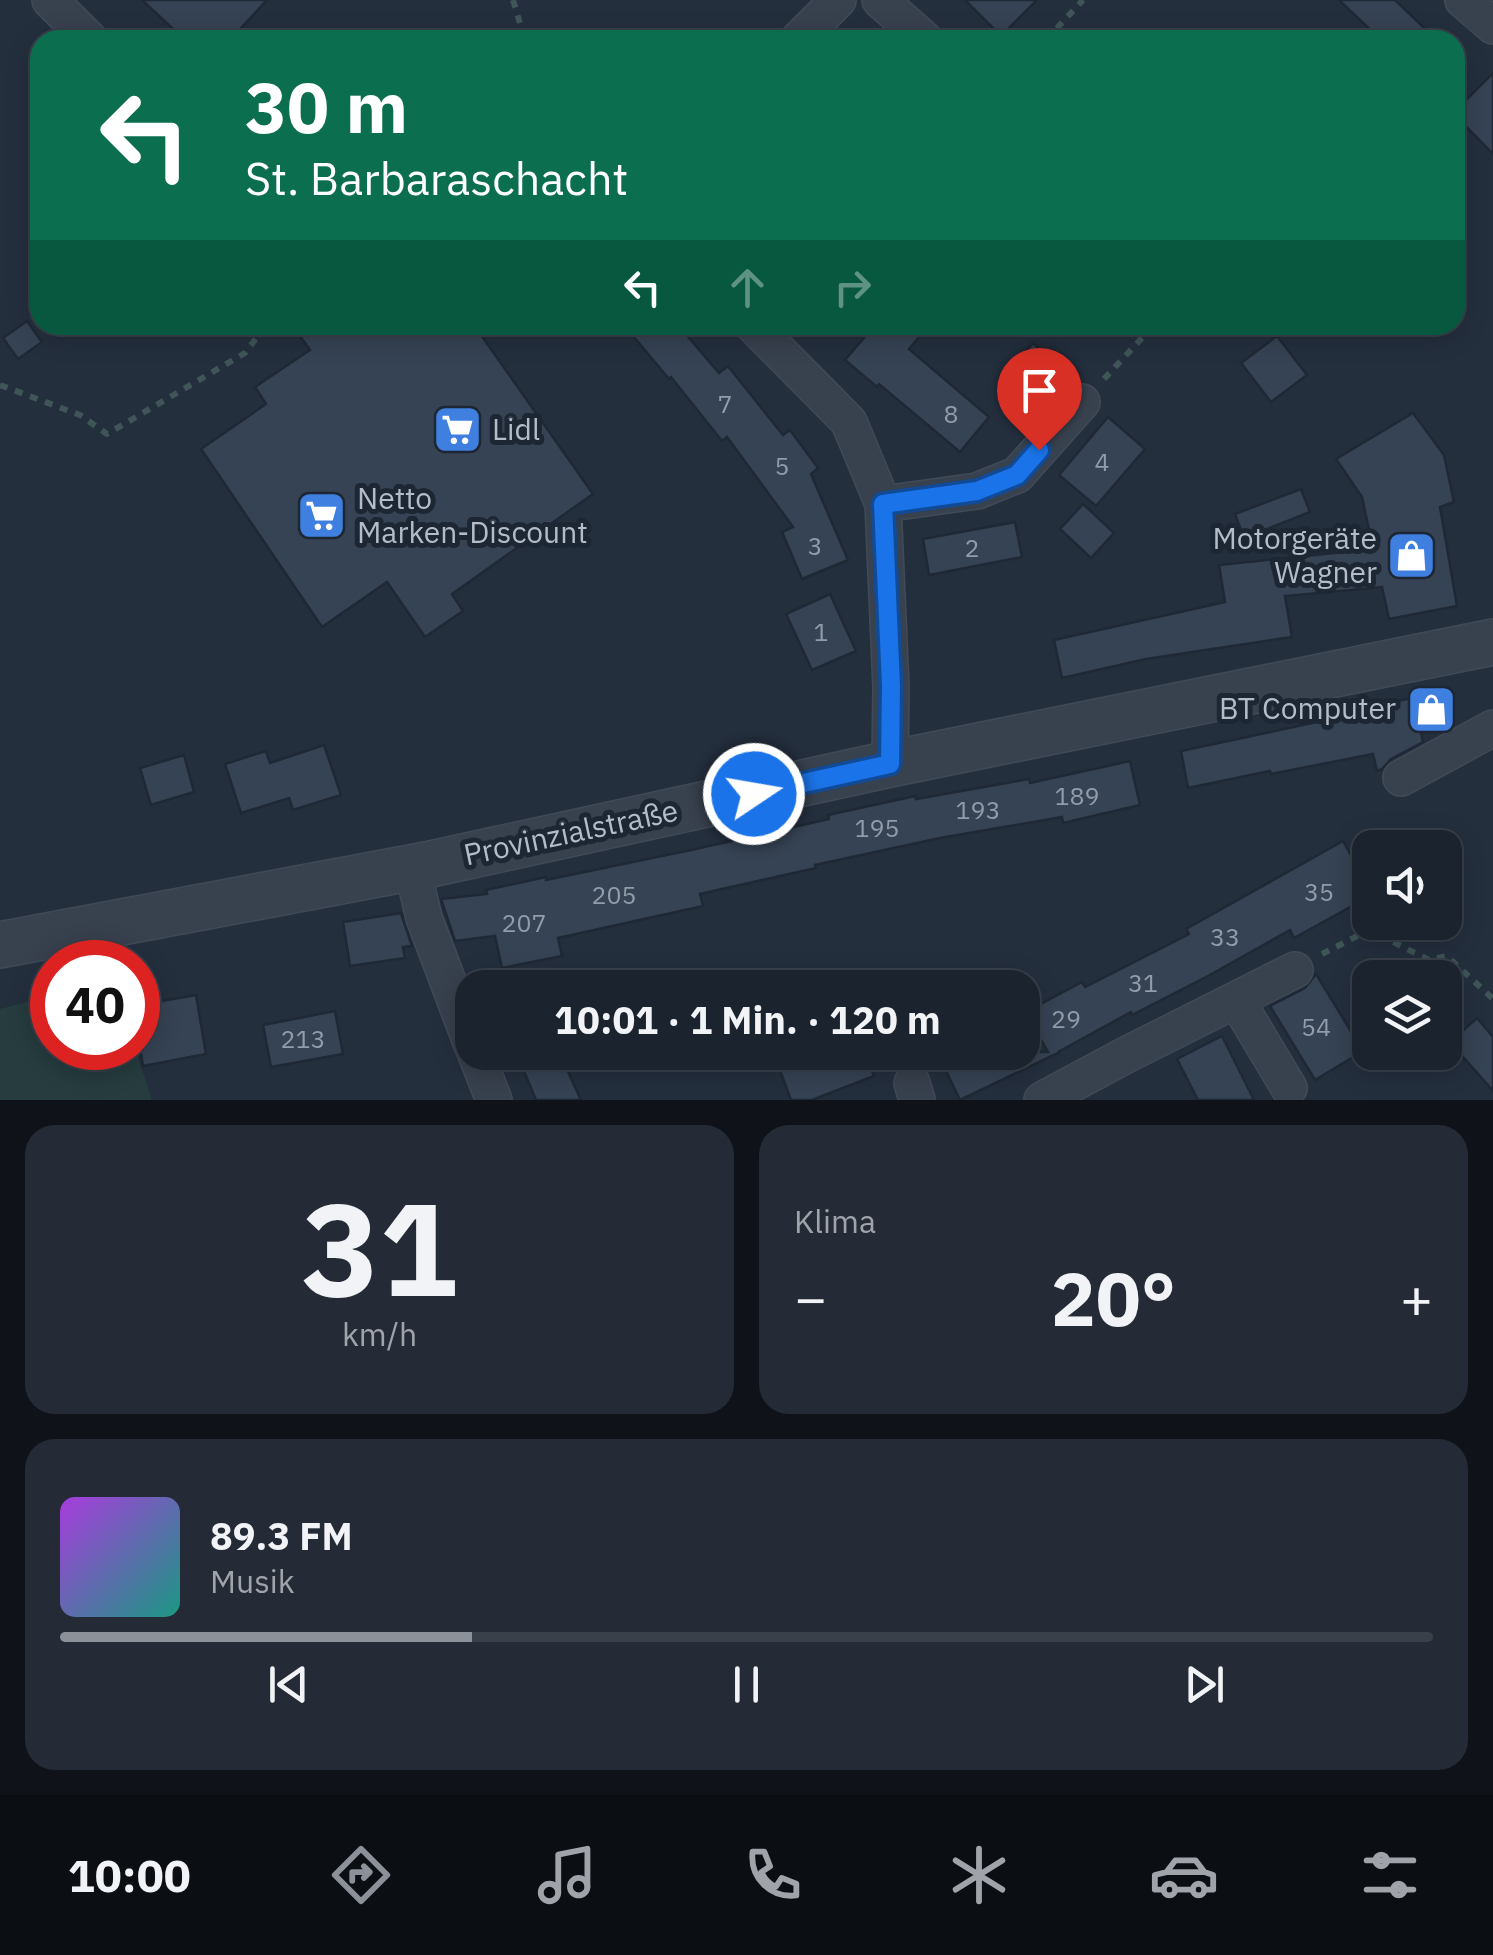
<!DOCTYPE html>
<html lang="de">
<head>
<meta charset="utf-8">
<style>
	:root { --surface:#1b232e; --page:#242b36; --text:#f1f3f6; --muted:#a0a4aa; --line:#39404a; --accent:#8c9099 }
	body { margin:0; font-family:"IBM Plex Sans",sans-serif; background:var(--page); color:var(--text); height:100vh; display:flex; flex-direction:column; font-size:38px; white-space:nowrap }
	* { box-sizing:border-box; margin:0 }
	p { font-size:32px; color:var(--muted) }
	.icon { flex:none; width:55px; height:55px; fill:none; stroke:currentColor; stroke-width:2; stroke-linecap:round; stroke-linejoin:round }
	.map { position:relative; height:1100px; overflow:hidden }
	.drawer { display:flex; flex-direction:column; gap:25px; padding:25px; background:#0f1319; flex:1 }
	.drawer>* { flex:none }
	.hud { position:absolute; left:30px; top:30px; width:1435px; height:305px; border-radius:30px; box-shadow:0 5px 25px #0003,0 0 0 2px var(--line); background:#0b6e4f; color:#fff; overflow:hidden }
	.tools { position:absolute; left:1352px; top:830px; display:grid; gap:20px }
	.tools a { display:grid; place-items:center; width:110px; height:110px; border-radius:20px; background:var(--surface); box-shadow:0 5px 25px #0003,0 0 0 2px var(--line); font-size:50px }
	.speed { position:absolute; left:30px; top:940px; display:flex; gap:20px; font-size:50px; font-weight:700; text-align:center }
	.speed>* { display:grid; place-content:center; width:130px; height:130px; border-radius:50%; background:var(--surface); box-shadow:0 5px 25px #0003,0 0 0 2px var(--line); line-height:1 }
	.speed .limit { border:15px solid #d22; background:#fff; color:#111 }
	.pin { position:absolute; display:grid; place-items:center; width:85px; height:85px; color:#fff; margin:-102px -42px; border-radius:50% 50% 50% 0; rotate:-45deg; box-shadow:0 0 10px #0007 }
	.pin .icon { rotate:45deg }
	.me { position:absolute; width:110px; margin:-55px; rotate:78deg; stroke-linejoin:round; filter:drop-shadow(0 0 8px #0008) }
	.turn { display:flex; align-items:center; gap:35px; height:210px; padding:0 50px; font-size:45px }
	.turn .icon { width:130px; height:130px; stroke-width:2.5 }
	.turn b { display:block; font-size:70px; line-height:85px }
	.lanes { display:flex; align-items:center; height:95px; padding:0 50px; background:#0003; justify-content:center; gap:50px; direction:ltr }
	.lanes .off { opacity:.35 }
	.big { font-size:75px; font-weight:700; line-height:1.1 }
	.drawer .card { flex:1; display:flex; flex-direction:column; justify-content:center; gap:15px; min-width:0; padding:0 35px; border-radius:30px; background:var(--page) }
	.drawer .dial { align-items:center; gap:0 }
	.dial b { font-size:130px; line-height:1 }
	.song { display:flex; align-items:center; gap:30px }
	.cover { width:120px; height:120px; border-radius:15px; background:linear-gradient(135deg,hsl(280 70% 55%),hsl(170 70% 35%)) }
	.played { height:10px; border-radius:5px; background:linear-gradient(90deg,var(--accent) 30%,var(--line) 30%) }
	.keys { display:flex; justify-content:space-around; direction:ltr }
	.heat { display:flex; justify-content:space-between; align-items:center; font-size:55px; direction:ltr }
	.drawer .tiles { flex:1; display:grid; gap:25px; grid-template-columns:1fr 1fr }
	.card:last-child { grid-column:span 2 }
	.trip { position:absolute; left:455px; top:970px; width:585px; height:100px; border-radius:30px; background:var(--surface); box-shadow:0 5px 25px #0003,0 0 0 2px var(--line); font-weight:700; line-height:100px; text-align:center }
	.menu { display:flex; height:160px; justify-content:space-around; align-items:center; background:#0b0e12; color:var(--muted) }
	.menu .icon { width:70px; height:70px }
	.menu .current { color:var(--accent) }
	.menu b { font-size:45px; color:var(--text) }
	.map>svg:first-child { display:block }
	.green { fill:#263c3f }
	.building { fill:#364354; stroke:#1f2835; stroke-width:2.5 }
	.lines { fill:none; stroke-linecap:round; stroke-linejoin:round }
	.minor-casing { stroke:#414a57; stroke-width:38 }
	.tertiary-casing { stroke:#414a57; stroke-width:48 }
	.path { stroke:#3f5557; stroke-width:6; stroke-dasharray:8 8; stroke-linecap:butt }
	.minor { stroke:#38414e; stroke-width:35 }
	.tertiary { stroke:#38414e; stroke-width:45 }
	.route-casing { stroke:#114b97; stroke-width:25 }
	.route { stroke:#1a73e8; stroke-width:18 }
	.labels { text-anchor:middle; stroke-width:10; stroke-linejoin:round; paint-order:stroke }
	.number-label { font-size:25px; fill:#929caa }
	.poi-label { font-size:30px; fill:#b4bcc9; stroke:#1d2633; text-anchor:start }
	.street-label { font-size:30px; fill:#b4bcc9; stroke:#1d2633 }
</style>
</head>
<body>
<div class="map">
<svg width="1493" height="1100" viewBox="0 0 1493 1100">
	<rect width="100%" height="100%" fill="#242f3e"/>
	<polygon class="green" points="52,995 52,1048 135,1048 152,1100 0,1100 0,1009"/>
	<g class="building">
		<polygon points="142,0 267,0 230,40 185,40"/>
		<polygon points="965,0 1037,0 1001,36"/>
		<polygon points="1339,0 1395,0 1437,40 1381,40"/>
		<polygon points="1493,73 1493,154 1455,115 1455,111"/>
		<polygon points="27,321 42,342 18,359 3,338"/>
		<polygon points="292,325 474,325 593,494 452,594 463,611 425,637 387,582 322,627 201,449 266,404 255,387 310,350"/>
		<polygon points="646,325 678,325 719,373 728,366 783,435 790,430 818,468 811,474 848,560 802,579 782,532 793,527 727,437 722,441 671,377 669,379 633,336"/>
		<polygon points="875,325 905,325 919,337 909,349 989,417 960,452 879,384 877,387 845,360"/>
		<polygon points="1277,336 1307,375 1271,402 1241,363"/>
		<polygon points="1033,343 1069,374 1039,410 1002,379"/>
		<polygon points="1413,413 1444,455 1454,502 1440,507 1457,606 1389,619 1382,587 1285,596 1292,637 1146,659 1062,678 1054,640 1225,602 1219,565 1373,549 1362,497 1336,459"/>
		<polygon points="1108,417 1145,449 1096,506 1059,475"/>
		<polygon points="1301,489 1310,512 1244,538 1235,514"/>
		<polygon points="1083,504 1114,533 1091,558 1060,529"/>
		<polygon points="1015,522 1022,557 929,575 923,539"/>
		<polygon points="830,594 856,651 812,670 786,614"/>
		<polygon points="1442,692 1448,722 1420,728 1423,742 1391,759 1382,769 1377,771 1373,754 1271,774 1270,771 1188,788 1181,751 1364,712 1363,708"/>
		<polygon points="324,745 341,795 293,810 289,798 241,813 225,764 266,751 270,763"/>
		<polygon points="184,755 194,792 151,805 140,768"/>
		<polygon points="1130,761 1140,805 1063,823 1062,817 940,838 815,865 816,868 700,894 703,906 558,938 562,956 502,968 495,936 455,941 441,899 487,894 486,890 546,877 546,880 691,850 829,819 828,815 915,796 916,799 1029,779 1030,783"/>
		<polygon points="1343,841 1370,889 1370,896 1294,938 1290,930 1208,976 1132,1015 1131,1012 1058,1052 1060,1052 960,1100 937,1052 1048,1052 1026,1012 1082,982 1085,987 1189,934 1186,929"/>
		<polygon points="401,913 412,946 403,947 405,958 350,966 343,922"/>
		<polygon points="1316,974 1363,1051 1315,1080 1270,1006 1305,988"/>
		<polygon points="196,995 206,1054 143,1066 138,1036 138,1005"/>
		<polygon points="335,1011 343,1054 271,1067 263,1025"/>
		<polygon points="1477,1018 1493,1037 1493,1091 1450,1042"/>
		<polygon points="1222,1036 1254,1100 1198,1100 1177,1059"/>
		<polygon points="516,1052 559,1052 581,1100 536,1100"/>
		<polygon points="810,1052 865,1052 874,1076 812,1100 791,1100 778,1065"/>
	</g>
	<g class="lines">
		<defs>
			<g id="minor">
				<polyline points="50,0 90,40"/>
				<polyline points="880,0 925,40"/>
				<polyline points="1463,0 1493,26"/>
				<polyline points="798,40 838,0"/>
				<polyline points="753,325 849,422 883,504 891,687 890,764"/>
				<polyline points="883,504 977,491 1017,475 1082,402"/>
				<polyline points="1401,778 1493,728"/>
				<polyline points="412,867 424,918 472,1045"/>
				<polyline points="1237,1001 1289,1088"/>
				<polyline points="475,1052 494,1100"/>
				<polyline points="912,1083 917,1100"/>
				<polyline points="1042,1100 1126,1055 1295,970"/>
			</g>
			<polyline id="tertiary" points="0,945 431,864 890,764 1493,642"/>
		</defs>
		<use href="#minor" class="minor-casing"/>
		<use href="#tertiary" class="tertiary-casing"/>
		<g class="path">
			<polyline points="513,0 525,40"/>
			<polyline points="1046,40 1083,0"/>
			<polyline points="1104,379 1154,325"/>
			<polyline points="0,385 80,415 107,434 245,353 266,325"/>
			<polyline points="1322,954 1369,930 1429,960 1447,956 1493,999"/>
		</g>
		<use href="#minor" class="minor"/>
		<use href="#tertiary" class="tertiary"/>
	</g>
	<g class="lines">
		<defs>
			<polyline id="route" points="754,794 890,764 891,686 883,504 977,491 1017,475 1039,450"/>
		</defs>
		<use href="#route" class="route-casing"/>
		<use href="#route" class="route"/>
	</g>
	<defs>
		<symbol id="supermarket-square" viewBox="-11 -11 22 22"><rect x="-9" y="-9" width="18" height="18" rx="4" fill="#3f7fe0" stroke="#1d2633"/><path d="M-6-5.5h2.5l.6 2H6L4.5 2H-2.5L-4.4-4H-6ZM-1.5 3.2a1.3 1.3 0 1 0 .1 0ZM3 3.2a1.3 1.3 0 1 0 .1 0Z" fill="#fff"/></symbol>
		<symbol id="shop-square" viewBox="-11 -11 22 22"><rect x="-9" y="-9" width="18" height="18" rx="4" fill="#3f7fe0" stroke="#1d2633"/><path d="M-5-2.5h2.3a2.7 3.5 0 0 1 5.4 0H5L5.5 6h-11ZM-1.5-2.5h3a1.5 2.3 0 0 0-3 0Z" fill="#fff"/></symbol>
	</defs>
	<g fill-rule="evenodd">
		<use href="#supermarket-square" x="430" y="402" width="55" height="55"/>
		<use href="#supermarket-square" x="294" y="488" width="55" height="55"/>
		<use href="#shop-square" x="1384" y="528" width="55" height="55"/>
		<use href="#shop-square" x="1404" y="682" width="55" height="55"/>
	</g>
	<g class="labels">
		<g class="number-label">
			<text x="725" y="413">7</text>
			<text x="951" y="423">8</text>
			<text x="1102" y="471">4</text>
			<text x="782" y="475">5</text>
			<text x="815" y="555">3</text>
			<text x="972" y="557">2</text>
			<text x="821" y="641">1</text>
			<text x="1077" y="805">189</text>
			<text x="978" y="819">193</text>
			<text x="877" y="837">195</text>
			<text x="1319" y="901">35</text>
			<text x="614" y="904">205</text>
			<text x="524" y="932">207</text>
			<text x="1225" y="946">33</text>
			<text x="1143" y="992">31</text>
			<text x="1066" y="1028">29</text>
			<text x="1316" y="1036">54</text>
			<text x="303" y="1048">213</text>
		</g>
		<g class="poi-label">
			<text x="492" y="440">Lidl</text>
			<text x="357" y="509">Netto<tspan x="357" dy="34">Marken-Discount</tspan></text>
			<text x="1377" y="549" text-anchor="end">Motorgeräte<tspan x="1377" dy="34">Wagner</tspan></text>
			<text x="1396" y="719" text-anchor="end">BT Computer</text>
		</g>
		<g class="street-label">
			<text transform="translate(571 833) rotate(-12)" y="10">Provinzialstraße</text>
		</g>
	</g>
</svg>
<div class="tools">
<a><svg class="icon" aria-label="sound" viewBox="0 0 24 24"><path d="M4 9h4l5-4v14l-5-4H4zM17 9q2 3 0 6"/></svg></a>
<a><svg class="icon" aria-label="layers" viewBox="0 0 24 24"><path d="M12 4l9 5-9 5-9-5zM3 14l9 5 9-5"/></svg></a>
</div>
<div class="speed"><div class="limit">40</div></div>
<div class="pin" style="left:1039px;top:450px;background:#d93025"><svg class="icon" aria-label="arrive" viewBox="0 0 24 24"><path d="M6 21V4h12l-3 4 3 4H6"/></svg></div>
<svg class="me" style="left:754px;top:794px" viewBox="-20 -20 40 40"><circle r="17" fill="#1a73e8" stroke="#fff" stroke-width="3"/><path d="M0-11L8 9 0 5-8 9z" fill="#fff"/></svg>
<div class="trip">10:01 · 1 Min. · 120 m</div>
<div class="hud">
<div class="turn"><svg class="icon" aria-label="left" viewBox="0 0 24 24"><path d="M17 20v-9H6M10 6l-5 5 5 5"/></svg><div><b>30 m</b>St. Barbaraschacht</div></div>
<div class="lanes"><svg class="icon" aria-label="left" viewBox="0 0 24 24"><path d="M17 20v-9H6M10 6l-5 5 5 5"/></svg><svg class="icon off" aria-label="ahead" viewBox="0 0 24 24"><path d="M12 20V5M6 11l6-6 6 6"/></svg><svg class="icon off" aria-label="right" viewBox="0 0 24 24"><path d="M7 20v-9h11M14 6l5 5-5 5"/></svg></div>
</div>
</div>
<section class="drawer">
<div class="tiles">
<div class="card dial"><b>31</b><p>km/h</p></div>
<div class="card"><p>Klima</p>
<div class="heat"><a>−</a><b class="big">20°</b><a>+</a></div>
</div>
<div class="card">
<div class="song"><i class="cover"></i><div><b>89.3 FM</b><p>Musik</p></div></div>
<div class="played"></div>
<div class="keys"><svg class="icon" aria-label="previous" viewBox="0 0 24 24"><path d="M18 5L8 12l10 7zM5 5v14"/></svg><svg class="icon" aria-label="pause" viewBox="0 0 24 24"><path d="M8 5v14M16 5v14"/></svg><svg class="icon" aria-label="next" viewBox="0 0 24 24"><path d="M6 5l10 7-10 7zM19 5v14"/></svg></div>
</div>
</div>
</section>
<nav class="menu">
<b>10:00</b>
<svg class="icon current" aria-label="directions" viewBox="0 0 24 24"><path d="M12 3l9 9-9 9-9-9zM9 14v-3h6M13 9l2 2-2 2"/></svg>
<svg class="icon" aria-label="music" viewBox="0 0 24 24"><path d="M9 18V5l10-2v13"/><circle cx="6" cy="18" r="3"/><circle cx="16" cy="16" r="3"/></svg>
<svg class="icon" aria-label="phone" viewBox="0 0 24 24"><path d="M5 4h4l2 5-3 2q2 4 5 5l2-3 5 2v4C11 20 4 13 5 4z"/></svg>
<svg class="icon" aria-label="climate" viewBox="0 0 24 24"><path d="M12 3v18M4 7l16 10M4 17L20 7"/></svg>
<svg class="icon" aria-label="car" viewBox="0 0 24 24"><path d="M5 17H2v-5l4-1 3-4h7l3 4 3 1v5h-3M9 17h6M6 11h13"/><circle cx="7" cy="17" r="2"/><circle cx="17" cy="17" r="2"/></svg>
<svg class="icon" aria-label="filters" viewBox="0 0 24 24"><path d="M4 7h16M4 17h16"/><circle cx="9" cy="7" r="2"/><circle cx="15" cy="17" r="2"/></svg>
</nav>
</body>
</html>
